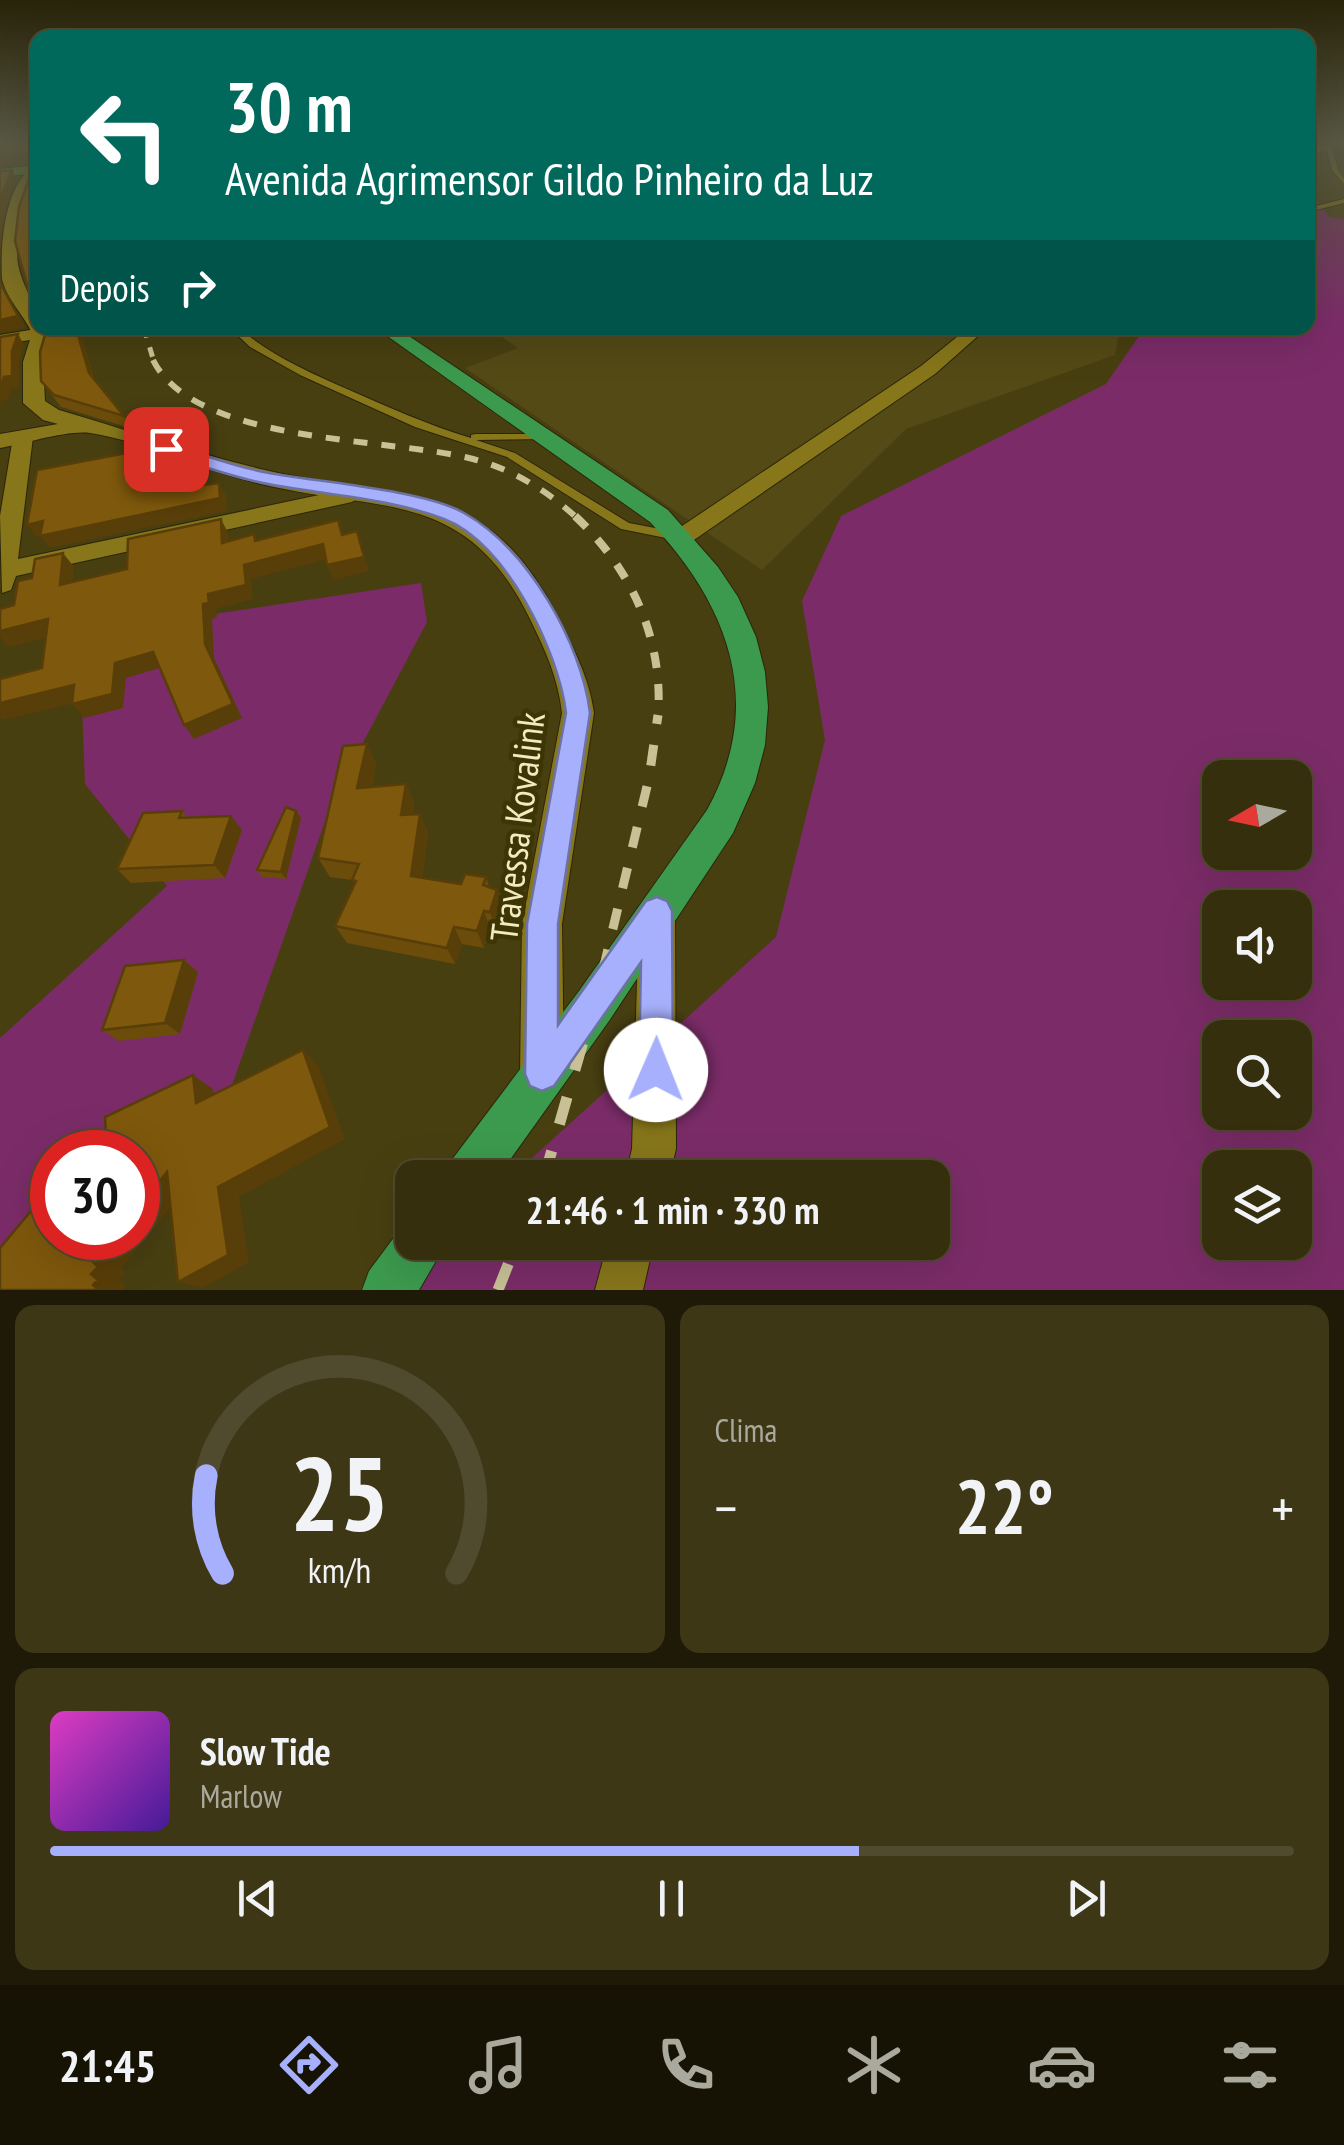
<!DOCTYPE html>
<html lang="pt">
<head>
<meta charset="utf-8">
<style>
	:root { --surface:#362f0d; --page:#3d3716; --text:#f1f3f6; --muted:#aaa99d; --line:#504a2e; --accent:#a7b0fc }
	body { margin:0; font-family:"PT Sans Narrow",sans-serif; background:var(--page); color:var(--text); height:100vh; display:flex; flex-direction:column; font-size:38px; white-space:nowrap }
	* { box-sizing:border-box; margin:0 }
	p { font-size:32px; color:var(--muted) }
	.icon { flex:none; width:55px; height:55px; fill:none; stroke:currentColor; stroke-width:2; stroke-linecap:round; stroke-linejoin:round }
	.map { position:relative; height:1290px; overflow:hidden }
	.panel { display:flex; flex-direction:column; gap:15px; padding:15px; background:#1e1a07; flex:1 }
	.panel>* { flex:none }
	.top-card { position:absolute; left:30px; top:30px; width:1285px; height:305px; border-radius:20px; box-shadow:0 10px 40px #0002,0 0 0 2px var(--line); background:#00695c; color:#fff; overflow:hidden }
	.needle { width:65px; rotate:261deg }
	.tools { position:absolute; left:1202px; top:760px; display:grid; gap:20px }
	.tools a { display:grid; place-items:center; width:110px; height:110px; border-radius:20px; background:var(--surface); box-shadow:0 10px 40px #0002,0 0 0 2px var(--line); font-size:50px }
	.speed { position:absolute; left:30px; top:1130px; display:flex; gap:20px; font-size:50px; font-weight:700; text-align:center }
	.speed>* { display:grid; place-content:center; width:130px; height:130px; border-radius:50%; background:var(--surface); box-shadow:0 10px 40px #0002,0 0 0 2px var(--line); line-height:1 }
	.speed .limit { border:15px solid #d22; background:#fff; color:#111 }
	.pin { position:absolute; display:grid; place-items:center; width:85px; height:85px; color:#fff; margin:-42px; border-radius:20px; box-shadow:0 5px 15px #0006 }
	.me { position:absolute; width:110px; margin:-55px; rotate:1deg; stroke-linejoin:round; filter:drop-shadow(0 0 8px #0008) }
	.turn { display:flex; align-items:center; gap:35px; height:210px; padding:0 30px; font-size:45px }
	.turn .icon { width:130px; height:130px; stroke-width:2.5 }
	.turn b { display:block; font-size:70px; line-height:85px }
	.then { display:flex; align-items:center; height:95px; padding:0 30px; background:#0003; gap:20px; font-size:38px }
	.big { font-size:75px; font-weight:600; line-height:1.1 }
	.panel .widget { flex:1; display:flex; flex-direction:column; justify-content:center; gap:15px; min-width:0; padding:0 35px; border-radius:20px; background:var(--page) }
	.panel .dial { align-items:center; gap:0 }
	.dial svg { height:260px; overflow:visible; fill:none; stroke:var(--line); stroke-width:7; stroke-linecap:round; text-anchor:middle }
	.dial text { fill:var(--text); stroke:none }
	.song { display:flex; align-items:center; gap:30px }
	.cover { width:120px; height:120px; border-radius:15px; background:linear-gradient(135deg,hsl(310 70% 55%),hsl(260 70% 35%)) }
	.played { height:10px; border-radius:5px; background:linear-gradient(90deg,var(--accent) 65%,var(--line) 65%) }
	.keys { display:flex; justify-content:space-around; direction:ltr }
	.heat { display:flex; justify-content:space-between; align-items:center; font-size:55px; direction:ltr }
	.panel .tiles { flex:1; display:grid; gap:15px; grid-template-columns:1fr 1fr }
	.widget:last-child { grid-column:span 2 }
	.trip { position:absolute; left:395px; top:1160px; width:555px; height:100px; border-radius:20px; background:var(--surface); box-shadow:0 10px 40px #0002,0 0 0 2px var(--line); font-weight:600; line-height:100px; text-align:center }
	.tabs { display:flex; height:160px; justify-content:space-around; align-items:center; background:#161305; color:var(--muted) }
	.tabs .icon { width:70px; height:70px }
	.tabs .on { color:var(--accent) }
	.tabs b { font-size:45px; color:var(--text) }
	.map>svg:first-child { display:block }
	.built { fill:#534a16 }
	.green { fill:#7b2c68; fill-rule:evenodd }
	.lines { fill:none; stroke-linecap:round; stroke-linejoin:round }
	.service-casing { stroke:#2b260b; stroke-width:2 }
	.minor-casing { stroke:#2b260b; stroke-width:2 }
	.tertiary-casing { stroke:#2b260b; stroke-width:2 }
	.secondary-casing { stroke:#2b260b; stroke-width:2 }
	.primary-casing { stroke:#2b260b; stroke-width:2 }
	.service { fill:#87761a; fill-rule:evenodd }
	.minor { fill:#87761a; fill-rule:evenodd }
	.tertiary { fill:#87761a; fill-rule:evenodd }
	.secondary { fill:#628834; fill-rule:evenodd }
	.primary { fill:#3c9a4e; fill-rule:evenodd }
	.rail-far4 { stroke:#c9c196; stroke-width:5; stroke-dasharray:10 10; stroke-linecap:butt }
	.rail-far3 { stroke:#c9c196; stroke-width:6; stroke-dasharray:14 14; stroke-linecap:butt }
	.rail-far2 { stroke:#c9c196; stroke-width:8; stroke-dasharray:16 16; stroke-linecap:butt }
	.rail-far1 { stroke:#c9c196; stroke-width:9; stroke-dasharray:21 21; stroke-linecap:butt }
	.rail { stroke:#c9c196; stroke-width:11; stroke-dasharray:28 28; stroke-linecap:butt }
	.wall { fill:#6c4c0a }
	.shaded-wall { fill:#583e08 }
	.building { fill:#7e580c; stroke:#583e08; stroke-width:2.5 }
	.route { fill:#a7b0fc; stroke:#6d72a4; stroke-width:2.5 }
	.labels { text-anchor:middle; stroke-width:9; stroke-linejoin:round; paint-order:stroke }
	.street-label { font-size:38px; fill:#f2eac1; stroke:#3d3504 }
</style>
</head>
<body>
<div class="map">
<svg width="1344" height="1290" viewBox="0 0 1344 1290">
	<rect width="100%" height="100%" fill="#483f11"/>
	<polygon class="built" points="489,328 1120,328 1115,355 906,429 762,570 465,368 518,348"/>
	<g class="green">
		<path d="M1308 187 1329 217 1344 219V1290H387L439 1243 932 1242V1178L511 1177 776 937 825 740 802 601 841 516 1106 384 1139 336 1138 328H1308ZM1220 778H1295V852H1220ZM1220 908H1295V982H1220ZM1220 1038H1295V1112H1220ZM1220 1168H1295V1242H1220Z"/>
		<polygon points="421,583 427,622 333,799 220,1119 138,1152 52,1152 52,1238 0,1290 0,1038 167,886 85,784 82,704 200,616"/>
	</g>
	<g class="lines">
		<defs>
			<g id="service">
				<polygon points="1329,144 1332,146 1338,170 1344,178 1344,184 1332,170 1326,146"/>
				<polygon points="1344,199 1344,203 1308,212 1308,208"/>
				<path d="M230 328H239C270 355 309 372 347 389 388 407 428 425 471 438V435L475 434H548L549 436 544 439 476 440 515 453 629 523 676 532 682 536 676 540 621 529 507 457 415 427 300 375 250 347Z"/>
			</g>
			<g id="minor">
				<polygon points="1331,141 1344,141 1344,144 1308,156 1308,149"/>
				<polygon points="42,328 48,329 48,337 0,345 0,335"/>
				<polygon points="968,328 987,328 935,374 691,542 673,542 670,537 673,532 921,366"/>
				<polygon points="23,431 33,437 18,559 352,488 363,495 352,502 16,576 11,590 2,593 0,516 13,437"/>
				<polygon points="657,898 670,903 675,915 676,1149 669,1178 625,1178 632,1149 639,915 644,903"/>
				<polygon points="608,1242 654,1242 643,1290 595,1290"/>
			</g>
			<path id="tertiary" d="M38 165C38 177 32 184 27 195 20 213 17 232 17 251 17 285 38 299 38 328H48L52 333 43 362 45 401 59 410C127 430 196 454 265 470 395 501 485 475 556 614 573 648 589 676 594 713L562 924 564 1074 558 1090 542 1096 526 1090 520 1074 522 924 562 713C558 678 546 652 531 621 466 486 380 514 257 483 203 470 143 441 90 433 67 430 24 444 0 448V434L58 424 43 420 23 403V362L32 333C24 315 7 300 2 279 0 247 4 179 38 165Z"/>
			<polygon id="secondary" points="38,165 38,173 0,177 0,169"/>
			<g id="primary">
				<path d="M376 328H397L668 510 718 567 738 597 756 637 765 672 768 707 765 745 755 783 733 833 609 1021 497 1178H444L451 1161 579 991 707 810C766 703 729 605 650 522Z"/>
				<polygon points="412,1221 412,1242 447,1242 419,1290 362,1290 369,1271 404,1224"/>
			</g>
		</defs>
		<use href="#service" class="service-casing"/>
		<use href="#minor" class="minor-casing"/>
		<use href="#tertiary" class="tertiary-casing"/>
		<use href="#secondary" class="secondary-casing"/>
		<use href="#primary" class="primary-casing"/>
		<use href="#service" class="service"/>
		<use href="#minor" class="minor"/>
		<use href="#tertiary" class="tertiary"/>
		<use href="#secondary" class="secondary"/>
		<use href="#primary" class="primary"/>
		<polyline class="rail-far4" points="144,328 154,362"/>
		<path class="rail-far3" d="M153 360C196 445 389 437 473 459 512 469 548 491 578 519"/>
		<path class="rail-far2" d="M575 516C632 569 664 640 658 718"/>
		<polyline class="rail-far1" points="603,970 649,778 658,715"/>
		<g class="rail">
			<polyline points="544,1178 604,968"/>
			<polyline points="498,1290 517,1242"/>
		</g>
	</g>
	<g class="wall">
		<polygon points="81,334 94,379 124,416 130,428 61,407 41,381"/>
		<polygon points="367,744 376,764 372,786 406,784 414,803 413,814 420,814 428,833 422,878 461,884 486,877 489,887 497,890 503,908 496,930 490,929 484,948 462,944 455,964 347,943 335,926 355,884 352,880 330,877 318,858"/>
		<polygon points="182,811 188,818 231,816 242,830 225,878 131,883 117,869"/>
		<polygon points="296,811 301,818 286,879 262,877 257,870"/>
		<polygon points="184,960 198,972 180,1034 119,1041 102,1030"/>
	</g>
	<g class="shaded-wall">
		<polygon points="33,153 38,161 0,165 0,156"/>
		<polygon points="12,170 17,179 3,215 0,254 0,199"/>
		<polygon points="0,282 25,327 0,332"/>
		<polygon points="76,328 83,328 81,334 95,384 89,373"/>
		<polygon points="18,334 24,345 19,362 19,387 11,389 8,400 1,401 0,409 0,389"/>
		<polygon points="153,448 160,460 164,498 157,486"/>
		<polygon points="219,483 226,495 227,511 50,548 41,536 37,537 27,525"/>
		<polygon points="221,519 228,533 230,558 222,543"/>
		<polygon points="357,531 369,571 333,580 327,565"/>
		<polygon points="323,544 328,559 251,579 253,599 216,609 217,617 212,619 214,658 242,718 194,739 184,725 205,644 203,604 208,594 244,565"/>
		<polygon points="63,553 74,567 71,599 60,585"/>
		<polygon points="48,619 60,634 8,647 0,637 0,631"/>
		<polygon points="153,652 163,667 126,678 123,708 84,718 72,704 115,663"/>
		<polygon points="74,685 86,700 3,720 0,717 0,703"/>
		<polygon points="367,744 376,764 368,807 357,788"/>
		<polygon points="406,784 414,803 410,834 401,815"/>
		<polygon points="296,811 301,818 286,879 281,872"/>
		<polygon points="420,814 428,833 420,894 411,876"/>
		<polygon points="231,816 242,830 225,878 214,865"/>
		<polygon points="497,890 503,908 496,930 490,912"/>
		<polygon points="484,911 490,929 484,948 477,931"/>
		<polygon points="454,927 462,944 455,964 447,948"/>
		<polygon points="184,960 198,972 180,1034 165,1023"/>
		<polygon points="303,1050 318,1065 345,1139 239,1197 249,1262 203,1288 178,1282 218,1187"/>
		<polygon points="193,1075 213,1089 217,1116 196,1103"/>
		<polygon points="167,1172 190,1183 121,1268 126,1273 120,1280 126,1286 122,1290 98,1290 93,1285 91,1274 93,1262 113,1238 138,1238 138,1208"/>
	</g>
	<g class="building">
		<polygon points="0,141 38,141 38,315 35,314 15,241 19,207 37,156 33,153 0,156"/>
		<polygon points="12,170 0,199 0,171"/>
		<polygon points="0,283 18,316 0,320"/>
		<polygon points="47,328 76,328 89,373 124,416 54,395 41,381 40,352"/>
		<polygon points="18,334 12,351 12,376 4,377 0,389 0,337"/>
		<polygon points="153,448 157,486 165,484 165,490 219,483 220,498 40,536 43,521 27,525 37,470"/>
		<polygon points="221,519 222,543 254,534 255,541 338,520 342,535 357,531 364,557 327,565 323,544 244,565 246,585 208,594 209,603 203,604 205,644 233,704 184,725 153,652 115,663 112,694 72,704 74,685 0,703 0,679 42,668 48,619 0,631 0,609 14,605 18,581 32,578 35,559 63,553 60,585 127,569 128,539"/>
		<polygon points="367,744 357,788 406,784 401,815 420,814 411,876 461,884 465,874 486,877 483,885 497,890 490,912 484,911 477,931 454,927 447,948 335,926 356,881 352,880 359,864 318,858 343,746"/>
		<polygon points="286,807 296,811 281,872 257,870"/>
		<polygon points="182,811 179,818 231,816 214,865 117,869 143,813"/>
		<polygon points="184,960 165,1023 102,1030 125,966"/>
		<polygon points="303,1050 330,1127 218,1187 228,1255 178,1282 167,1172 138,1208 138,1152 107,1152 105,1117 193,1075 196,1103"/>
		<polygon points="52,1186 52,1238 113,1238 93,1262 98,1267 91,1274 98,1280 93,1285 98,1290 0,1290 0,1248"/>
	</g>
	<linearGradient id="sky" x2="0" y2="1"><stop stop-color="#282309"/><stop offset="0.44" stop-color="#585843"/><stop offset="1" stop-color="#585843" stop-opacity="0"/></linearGradient>
	<rect width="1344" height="321" fill="url(#sky)"/>
	<path class="route" d="M166 444C201 453 234 467 269 473 318 482 424 490 464 513 528 549 581 642 590 713L558 924V1025L646 901 657 897 667 901 672 911 673 1070 668 1081 656 1086 644 1081 639 1070 641 962 554 1086 542 1091 530 1086 525 1074 527 924 566 713C559 652 506 542 444 519 387 497 322 495 263 483 228 476 194 463 160 453L157 449Z"/>
	<g class="labels">
		<g class="street-label">
			<text transform="translate(518 827) rotate(-83)" y="13">Travessa Kovalink</text>
		</g>
	</g>
</svg>
<div class="tools">
<a><svg class="needle" viewBox="-14 -14 28 28"><path d="M0-13l5 13h-10z" fill="#e53935"/><path d="M0 13l5-13h-10z" fill="#aaa99d"/></svg></a>
<a><svg class="icon" aria-label="sound" viewBox="0 0 24 24"><path d="M4 9h4l5-4v14l-5-4H4zM17 9q2 3 0 6"/></svg></a>
<a><svg class="icon" aria-label="search" viewBox="0 0 24 24"><circle cx="10" cy="10" r="6"/><path d="M15 15l6 6"/></svg></a>
<a><svg class="icon" aria-label="layers" viewBox="0 0 24 24"><path d="M12 4l9 5-9 5-9-5zM3 14l9 5 9-5"/></svg></a>
</div>
<div class="speed"><div class="limit">30</div></div>
<div class="pin" style="left:166px;top:449px;background:#d93025"><svg class="icon" aria-label="arrive" viewBox="0 0 24 24"><path d="M6 21V4h12l-3 4 3 4H6"/></svg></div>
<svg class="me" style="left:656px;top:1070px" viewBox="-20 -20 40 40"><circle r="19" fill="#fff"/><path d="M0-13L10 11 0 6-10 11z" fill="#a7b0fc"/></svg>
<div class="trip">21:46 · 1 min · 330 m</div>
<div class="top-card">
<div class="turn"><svg class="icon" aria-label="left" viewBox="0 0 24 24"><path d="M17 20v-9H6M10 6l-5 5 5 5"/></svg><div><b>30 m</b>Avenida Agrimensor Gildo Pinheiro da Luz</div></div>
<div class="then">Depois<svg class="icon" aria-label="right" viewBox="0 0 24 24"><path d="M7 20v-9h11M14 6l5 5-5 5"/></svg></div>
</div>
</div>
<section class="panel">
<div class="tiles">
<div class="widget dial"><svg viewBox="0 0 100 80">
<path d="M14 69A42 42 0 1 1 86 69"/>
<path d="M14 69A42 42 0 0 1 9 39" stroke="#a7b0fc"/>
<text x="50" y="56" font-size="32" font-weight="700">25</text>
<text x="50" y="72" font-size="11">km/h</text>
</svg></div>
<div class="widget"><p>Clima</p>
<div class="heat"><a>−</a><b class="big">22°</b><a>+</a></div>
</div>
<div class="widget">
<div class="song"><i class="cover"></i><div><b>Slow Tide</b><p>Marlow</p></div></div>
<div class="played"></div>
<div class="keys"><svg class="icon" aria-label="previous" viewBox="0 0 24 24"><path d="M18 5L8 12l10 7zM5 5v14"/></svg><svg class="icon" aria-label="pause" viewBox="0 0 24 24"><path d="M8 5v14M16 5v14"/></svg><svg class="icon" aria-label="next" viewBox="0 0 24 24"><path d="M6 5l10 7-10 7zM19 5v14"/></svg></div>
</div>
</div>
</section>
<nav class="tabs">
<b>21:45</b>
<svg class="icon on" aria-label="directions" viewBox="0 0 24 24"><path d="M12 3l9 9-9 9-9-9zM9 14v-3h6M13 9l2 2-2 2"/></svg>
<svg class="icon" aria-label="music" viewBox="0 0 24 24"><path d="M9 18V5l10-2v13"/><circle cx="6" cy="18" r="3"/><circle cx="16" cy="16" r="3"/></svg>
<svg class="icon" aria-label="phone" viewBox="0 0 24 24"><path d="M5 4h4l2 5-3 2q2 4 5 5l2-3 5 2v4C11 20 4 13 5 4z"/></svg>
<svg class="icon" aria-label="climate" viewBox="0 0 24 24"><path d="M12 3v18M4 7l16 10M4 17L20 7"/></svg>
<svg class="icon" aria-label="car" viewBox="0 0 24 24"><path d="M5 17H2v-5l4-1 3-4h7l3 4 3 1v5h-3M9 17h6M6 11h13"/><circle cx="7" cy="17" r="2"/><circle cx="17" cy="17" r="2"/></svg>
<svg class="icon" aria-label="filters" viewBox="0 0 24 24"><path d="M4 7h16M4 17h16"/><circle cx="9" cy="7" r="2"/><circle cx="15" cy="17" r="2"/></svg>
</nav>
</body>
</html>
